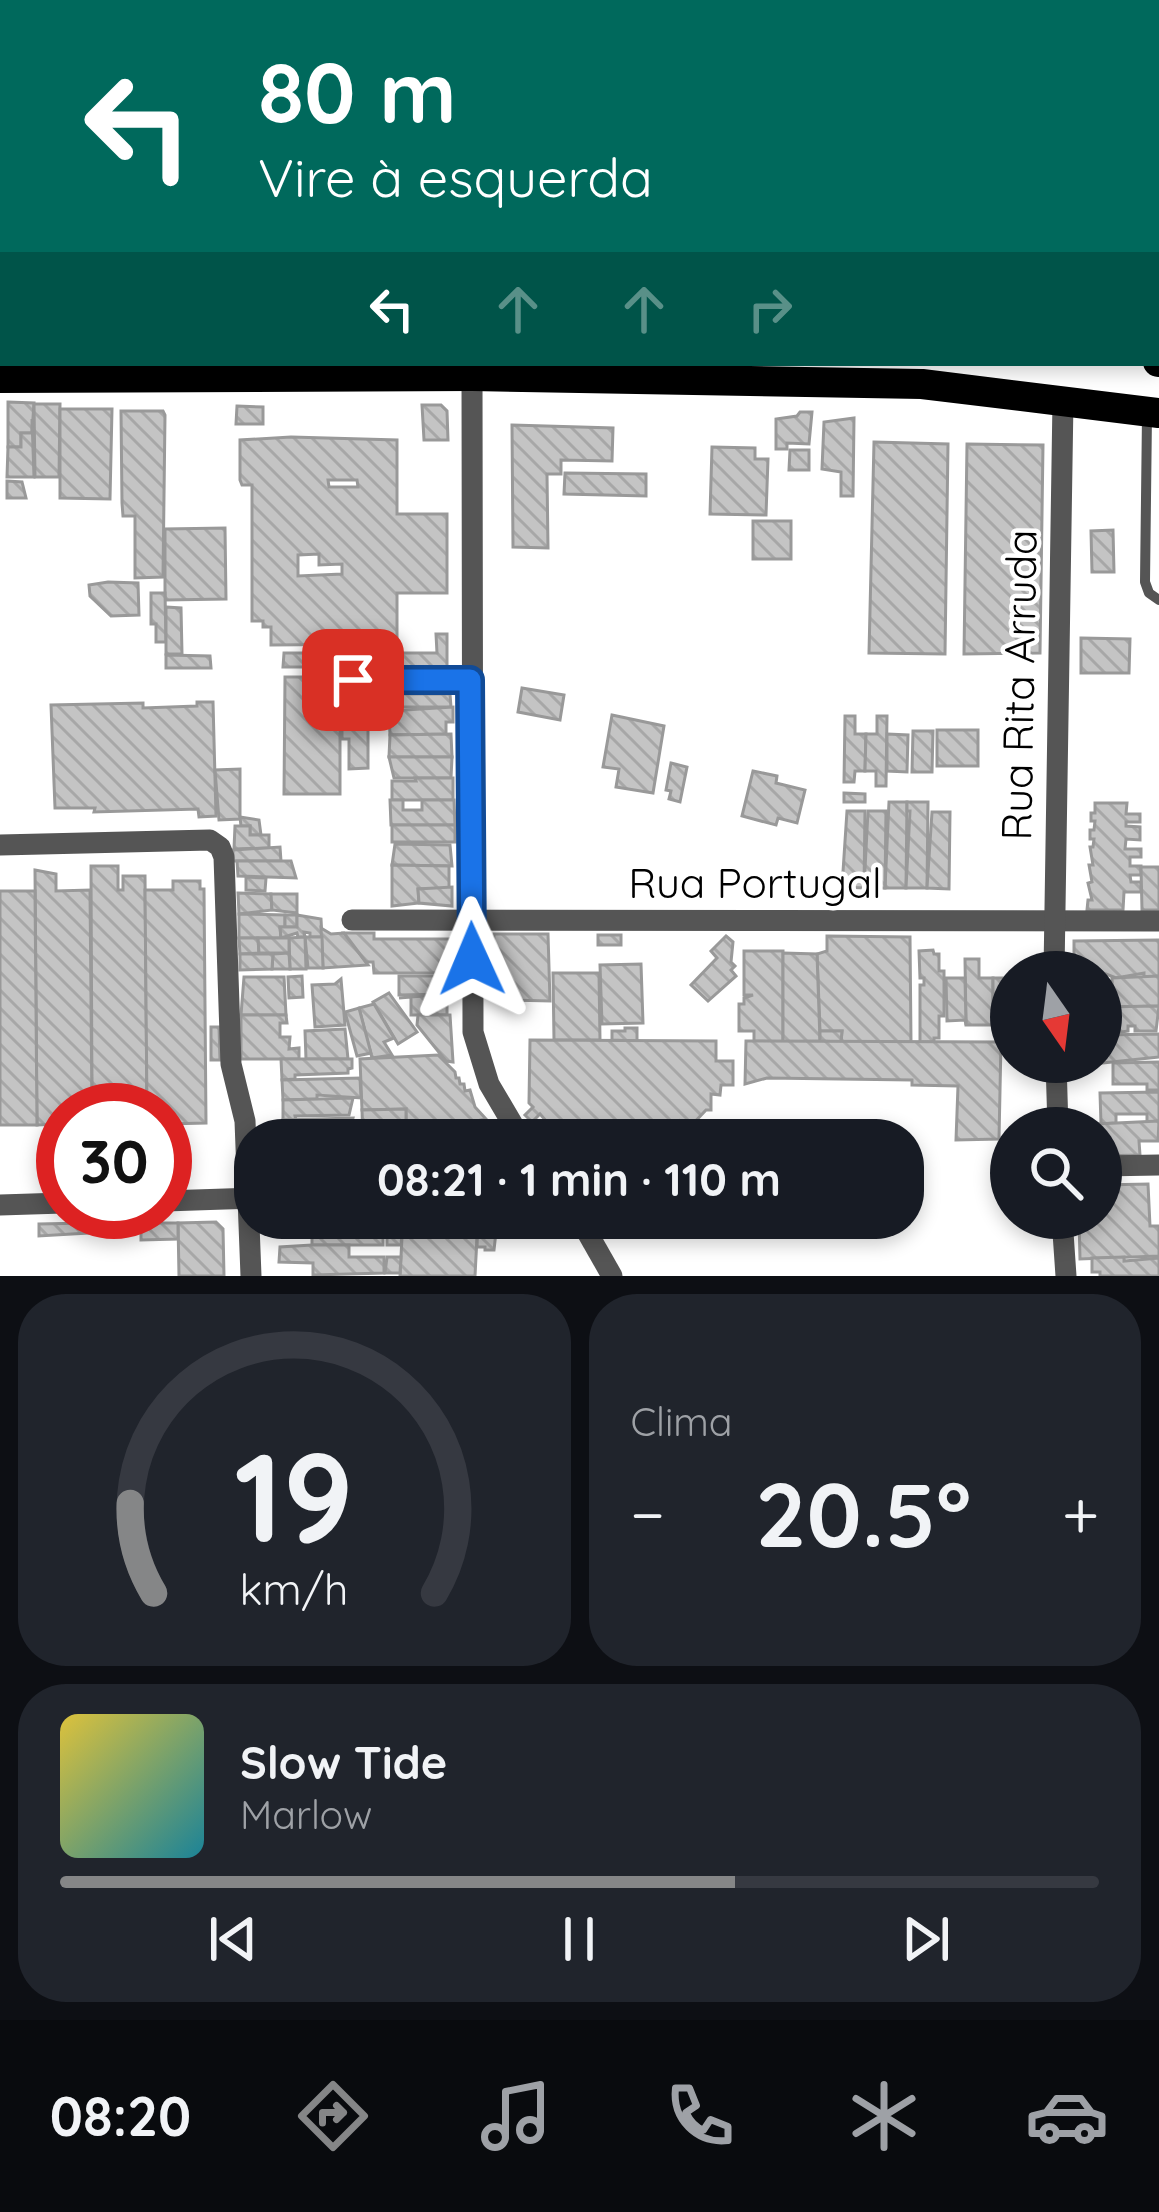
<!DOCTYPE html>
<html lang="pt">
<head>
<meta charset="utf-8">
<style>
	:root { --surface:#171b24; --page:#20242c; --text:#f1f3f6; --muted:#9ea1a6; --line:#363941; --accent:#858687 }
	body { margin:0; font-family:Quicksand,sans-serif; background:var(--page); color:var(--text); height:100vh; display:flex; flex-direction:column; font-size:45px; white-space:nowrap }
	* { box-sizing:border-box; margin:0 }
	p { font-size:39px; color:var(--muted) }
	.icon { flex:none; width:66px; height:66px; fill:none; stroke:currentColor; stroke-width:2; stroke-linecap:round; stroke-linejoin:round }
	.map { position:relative; height:1276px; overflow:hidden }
	.sheet { display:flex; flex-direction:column; gap:18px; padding:18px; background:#0d0f14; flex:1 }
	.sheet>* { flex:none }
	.top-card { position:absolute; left:0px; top:0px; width:1161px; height:366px; box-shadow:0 6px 18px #0003; background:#00695c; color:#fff; overflow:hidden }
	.needle { width:78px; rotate:166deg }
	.fabs { position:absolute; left:990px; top:951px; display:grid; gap:24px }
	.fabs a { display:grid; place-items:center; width:132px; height:132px; border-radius:50%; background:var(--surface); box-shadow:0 6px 18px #0003; font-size:60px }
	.speed { position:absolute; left:36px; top:1083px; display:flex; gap:24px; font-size:60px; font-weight:700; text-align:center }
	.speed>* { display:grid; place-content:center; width:156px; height:156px; border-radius:50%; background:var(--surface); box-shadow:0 6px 18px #0003; line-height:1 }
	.speed .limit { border:18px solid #d22; background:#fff; color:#111 }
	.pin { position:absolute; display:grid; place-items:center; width:102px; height:102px; color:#fff; margin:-51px; border-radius:24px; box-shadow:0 6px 18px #0006 }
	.me { position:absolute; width:132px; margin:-66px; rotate:359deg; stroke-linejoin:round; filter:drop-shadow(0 0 9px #0008) }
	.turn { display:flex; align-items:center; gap:42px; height:252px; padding:0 60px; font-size:54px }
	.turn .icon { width:156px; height:156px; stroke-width:2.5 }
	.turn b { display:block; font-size:84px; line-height:102px }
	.lanes { display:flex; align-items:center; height:114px; padding:0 60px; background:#0003; justify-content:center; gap:60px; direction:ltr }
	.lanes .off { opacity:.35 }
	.big { font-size:90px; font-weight:700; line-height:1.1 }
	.sheet .tile { flex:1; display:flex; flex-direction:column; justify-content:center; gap:18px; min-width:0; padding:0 42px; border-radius:48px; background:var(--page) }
	.sheet .dial { align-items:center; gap:0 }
	.dial svg { height:312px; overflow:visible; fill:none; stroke:var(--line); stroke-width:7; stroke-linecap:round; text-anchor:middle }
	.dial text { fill:var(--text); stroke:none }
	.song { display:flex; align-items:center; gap:36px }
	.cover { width:144px; height:144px; border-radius:18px; background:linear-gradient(135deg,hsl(50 70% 55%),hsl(190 70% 35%)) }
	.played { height:12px; border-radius:6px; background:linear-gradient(90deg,var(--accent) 65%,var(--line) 65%) }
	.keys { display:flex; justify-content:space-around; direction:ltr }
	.heat { display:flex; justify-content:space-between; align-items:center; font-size:66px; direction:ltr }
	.sheet .tiles { flex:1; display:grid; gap:18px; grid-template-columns:1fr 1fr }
	.tile:last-child { grid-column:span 2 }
	.trip { position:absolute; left:234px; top:1119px; width:690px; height:120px; border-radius:48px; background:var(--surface); box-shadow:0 6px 18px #0003; font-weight:700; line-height:120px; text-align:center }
	.menu { display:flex; height:192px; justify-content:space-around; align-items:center; background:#090b0e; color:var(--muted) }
	.menu .icon { width:84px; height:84px }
	.menu .current { color:var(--accent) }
	.menu b { font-size:54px; color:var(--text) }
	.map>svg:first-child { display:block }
	.building { fill:url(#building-back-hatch); stroke:#999; stroke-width:3; fill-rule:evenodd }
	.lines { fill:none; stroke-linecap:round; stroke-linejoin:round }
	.service { stroke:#555; stroke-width:10 }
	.minor { stroke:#555; stroke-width:21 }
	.primary { stroke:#000; stroke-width:30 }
	.route-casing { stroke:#114b97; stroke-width:30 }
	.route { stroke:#1a73e8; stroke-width:21 }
	.labels { text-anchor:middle; stroke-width:9; stroke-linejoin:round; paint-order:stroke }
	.street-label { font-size:42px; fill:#000; stroke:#fff }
</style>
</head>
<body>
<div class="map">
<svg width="1159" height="1276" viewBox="0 0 1159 1276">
	<defs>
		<pattern id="building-back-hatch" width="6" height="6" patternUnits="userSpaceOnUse" patternTransform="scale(3)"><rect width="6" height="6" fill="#c4c4c4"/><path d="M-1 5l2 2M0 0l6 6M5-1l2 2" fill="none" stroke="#a7a7a7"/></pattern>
	</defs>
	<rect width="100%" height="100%" fill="#fff"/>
	<g class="building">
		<polygon points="345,0 570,0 560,3 329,3"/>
		<polygon points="574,0 811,0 573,3"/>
		<polygon points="959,0 1159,0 958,3"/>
		<polygon points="8,402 34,403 32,433 21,433 21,447 8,447"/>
		<polygon points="34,404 60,404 59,477 35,477"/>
		<polygon points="422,405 441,405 447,411 448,440 424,440"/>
		<polygon points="237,406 263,407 263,424 236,424"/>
		<polygon points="60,409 112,409 110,499 60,498"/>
		<polygon points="121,411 163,411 165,415 163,577 135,578 135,516 123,516 122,503"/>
		<polygon points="800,412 812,412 809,444 787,443 787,449 776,449 776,419 797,416"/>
		<polygon points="854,418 853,496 841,496 841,472 822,469 824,422"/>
		<polygon points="32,419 34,477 7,477 8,447 21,447 21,433 32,433"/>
		<polygon points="512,425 613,428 612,461 561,460 561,474 547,474 548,548 513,547"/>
		<path d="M291 437 397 440V514H447V593H397V644L271 645V627H263V621H252V485H242L240 480V440ZM328 480H357L358 487H329ZM319 554V565L342 564V574L298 576V555Z"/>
		<polygon points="874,442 948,444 945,654 869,653"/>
		<polygon points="967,444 1043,445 1040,653 964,654"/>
		<polygon points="712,447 755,448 755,459 768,459 766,515 710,514"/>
		<polygon points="790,450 809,450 809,470 789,470"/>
		<polygon points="565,473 646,474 646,496 564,494"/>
		<polygon points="7,481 22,482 26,498 7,498"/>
		<rect x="753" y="521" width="38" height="38"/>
		<polygon points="225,528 226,599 165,600 165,529"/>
		<polygon points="1113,530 1114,572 1092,572 1091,531"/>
		<polygon points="108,582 138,583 139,615 111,616 90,596 89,585"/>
		<polygon points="151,593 165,593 166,642 156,642 156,624 151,624"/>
		<polygon points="166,607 181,608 182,654 166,654"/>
		<polygon points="436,634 447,634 447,667 283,667 284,653 437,653"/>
		<polygon points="1081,638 1130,639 1129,673 1081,673"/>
		<polygon points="166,655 210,656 211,668 166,668"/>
		<polygon points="285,677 340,677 340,794 284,794"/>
		<polygon points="522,688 564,695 560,720 518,712"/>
		<polygon points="393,694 450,694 451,707 394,707"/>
		<polygon points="197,702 213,702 216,816 199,817 198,809 94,812 95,808 55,808 51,705 143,703 143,708 197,706"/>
		<polygon points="453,707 453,722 446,722 446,734 390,735 389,711"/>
		<polygon points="612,715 664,726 653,793 616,787 619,769 603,767"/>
		<polygon points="845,716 855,716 855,734 866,734 865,771 855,771 854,782 844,782"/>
		<polygon points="877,716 887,716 886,786 876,786 876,771 865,771 866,734 877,734"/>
		<polygon points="342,722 368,722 368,768 349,769 349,739 342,739"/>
		<rect x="937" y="730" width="41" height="36"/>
		<polygon points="913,731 933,731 932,772 912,772"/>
		<polygon points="451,734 452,757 389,757 390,735"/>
		<polygon points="887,734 908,735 907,772 887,771"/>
		<polygon points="389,757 452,757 451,778 394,778"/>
		<polygon points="671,763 687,767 680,802 669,799 671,791 666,790"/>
		<polygon points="240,769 240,819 219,820 215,770"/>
		<polygon points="753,771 777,776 776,783 805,790 797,823 778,818 776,825 742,816"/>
		<polygon points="415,778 453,778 453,800 392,800 392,781 416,781"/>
		<polygon points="844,793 865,794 865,802 844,802"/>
		<polygon points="390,800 403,800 403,810 422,810 422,800 454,800 455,825 391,825"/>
		<polygon points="889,802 907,802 906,888 885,888"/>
		<polygon points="907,802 928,802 927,888 906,888 910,811 907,811"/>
		<polygon points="1095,803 1127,803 1126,814 1140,814 1140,822 1126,822 1126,826 1140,827 1140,840 1126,839 1125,849 1141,849 1141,857 1130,857 1130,866 1141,866 1141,875 1130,875 1131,882 1141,882 1141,892 1124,892 1123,910 1087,910 1088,900 1092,900 1088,883 1092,882 1089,865 1093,865 1090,847 1093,847 1094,839 1090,839 1090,830 1094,830 1095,821 1091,821 1091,813 1095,813"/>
		<polygon points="847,811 865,811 864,888 842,887"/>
		<polygon points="868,811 886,811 885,888 864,888"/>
		<polygon points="932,812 950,812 949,889 927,888"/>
		<polygon points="240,817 259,820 261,835 250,835 250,826 241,826"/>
		<rect x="392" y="825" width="63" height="17"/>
		<polygon points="235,826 250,826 250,835 269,835 269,848 234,849"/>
		<polygon points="395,844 450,845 452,866 392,865"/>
		<polygon points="280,847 281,861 233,861 233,850"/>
		<polygon points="237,861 291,861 296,878 238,876"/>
		<polygon points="392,865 449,866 449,889 418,889 419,903 392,906"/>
		<polygon points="91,866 118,866 118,890 123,890 123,876 145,876 147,1110 92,1110"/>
		<polygon points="1141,867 1159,867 1159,910 1142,910"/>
		<polygon points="35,870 56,874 56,891 90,890 92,1110 63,1110 63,1124 37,1125"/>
		<polygon points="246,877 266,878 265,891 246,890"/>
		<polygon points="173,881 200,881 200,889 204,889 206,1123 165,1124 165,1110 147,1110 145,890 173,890"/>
		<polygon points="452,887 452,906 419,903 418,889"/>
		<polygon points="0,891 35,891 37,1125 0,1125"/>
		<polygon points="238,893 271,894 272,910 239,914"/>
		<polygon points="271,894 297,894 297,913 272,910"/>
		<polygon points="239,914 285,915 285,927 280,927 281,938 239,938"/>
		<rect x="285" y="915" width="12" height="12"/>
		<polygon points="297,915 321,919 322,937 310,937 310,933 304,932 305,937 298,937 297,933 281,938 280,927 297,927"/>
		<polygon points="321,928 331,934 344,933 368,965 323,968"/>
		<polygon points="344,933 374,933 374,939 453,939 453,973 374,973 373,962 366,962"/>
		<polygon points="494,934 548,934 550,1001 505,1000 505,988 493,987 493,974 499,973 499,961 493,961"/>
		<rect x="598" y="935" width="23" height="10"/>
		<polygon points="726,936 733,942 731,962 735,966 731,970 736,976 708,1001 691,985 717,958 711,951"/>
		<polygon points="827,936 910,937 911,1042 841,1042 842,1031 820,1031 817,954 827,951"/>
		<polygon points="305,937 322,937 323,968 308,968"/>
		<polygon points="305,937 306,969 290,969 289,938"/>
		<polygon points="239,938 258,938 259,953 240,954"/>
		<polygon points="258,938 289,938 289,953 259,953"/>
		<polygon points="1159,940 1159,976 1144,977 1144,973 1116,978 1101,972 1074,972 1074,941"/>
		<polygon points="933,950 934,954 939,954 939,971 944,971 944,1016 939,1016 939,1038 934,1038 934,1042 920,1042 920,985 924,985 924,978 920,978 919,951"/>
		<polygon points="744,951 783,951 783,1042 754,1041 754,1031 739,1031 739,1004 744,1004 744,998 753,995 744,995"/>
		<polygon points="289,953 290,969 272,969 273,954"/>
		<polygon points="783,953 817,954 820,1041 783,1042"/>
		<polygon points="240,954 273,954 272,969 240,970"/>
		<polygon points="965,959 979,959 979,978 993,978 993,1025 966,1025"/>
		<polygon points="641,964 643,1023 602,1024 600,965"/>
		<polygon points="553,973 599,973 600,1040 554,1040"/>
		<polygon points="302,976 303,997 289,998 288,977"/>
		<polygon points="399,976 447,976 447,994 399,995"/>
		<polygon points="1159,976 1159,1006 1113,1007 1112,978"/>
		<polygon points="244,977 284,977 286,1015 241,1015"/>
		<polygon points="946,978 965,978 966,1025 965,1020 947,1021"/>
		<polygon points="993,978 1011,978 1011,1029 1007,1025 993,1025"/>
		<polygon points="341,979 345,1025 315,1027 312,985 335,984"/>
		<polygon points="389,993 417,1032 398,1044 373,1002"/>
		<polygon points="447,994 447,1015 411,1015 411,997 399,998"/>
		<polygon points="374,1004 394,1038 384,1042 392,1055 372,1058 359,1008"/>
		<polygon points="1159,1006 1156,1031 1135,1031 1135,1026 1128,1026 1128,1031 1103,1035 1101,1007"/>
		<polygon points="359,1008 371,1053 357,1056 345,1012"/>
		<polygon points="241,1015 286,1015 287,1023 280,1023 280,1037 290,1037 289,1049 299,1048 299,1059 241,1059"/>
		<polygon points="418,1015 450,1015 453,1062 446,1061 417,1025"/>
		<polygon points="211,1027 219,1027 220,1060 211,1060"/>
		<polygon points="625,1028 637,1028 637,1041 612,1040 612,1031 625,1031"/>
		<polygon points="345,1029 348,1059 306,1059 305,1031"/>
		<polygon points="820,1031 842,1031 841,1042 820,1041"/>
		<polygon points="1159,1034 1159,1057 1102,1063 1101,1035"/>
		<polygon points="530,1040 716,1041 716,1061 733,1061 733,1085 721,1085 720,1095 711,1094 711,1110 706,1110 688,1129 681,1122 680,1140 583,1140 583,1128 567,1129 567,1133 556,1134 555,1128 548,1129 548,1123 540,1114 532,1122 525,1115 533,1107 529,1103"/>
		<polygon points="746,1041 1001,1042 999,1139 956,1140 958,1086 912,1085 912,1080 767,1078 745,1084"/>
		<polygon points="438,1055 455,1072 456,1078 459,1078 460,1084 464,1084 465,1091 470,1090 475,1107 486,1119 462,1124 461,1140 406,1140 406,1109 362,1110 360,1059"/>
		<polygon points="281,1059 352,1059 352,1068 348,1069 348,1073 295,1075 295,1079 282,1080"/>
		<polygon points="1159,1062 1159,1090 1147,1090 1147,1084 1113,1084 1113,1063"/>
		<polygon points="360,1078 361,1098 317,1095 317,1099 283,1100 282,1080"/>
		<polygon points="1159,1092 1159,1121 1147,1122 1147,1114 1116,1114 1116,1123 1101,1124 1100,1093"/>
		<polygon points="353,1098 349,1115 295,1116 296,1120 283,1120 283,1100"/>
		<polygon points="406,1109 406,1140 363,1140 362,1110"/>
		<polygon points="353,1118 349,1135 284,1140 283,1120"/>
		<polygon points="1159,1121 1158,1141 1139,1141 1140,1155 1101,1156 1101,1128 1096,1128 1096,1124"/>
		<polygon points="1148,1184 1150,1226 1159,1226 1159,1256 1080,1259 1079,1218 1101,1218 1101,1185"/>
		<polygon points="312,1218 345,1218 345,1228 383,1228 383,1245 312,1245"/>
		<polygon points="385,1218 403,1218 402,1231 384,1231"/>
		<polygon points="403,1218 478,1218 475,1276 400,1276"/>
		<polygon points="478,1218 547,1218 547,1230 496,1232 494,1250 485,1250 485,1247 477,1247"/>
		<polygon points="216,1222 223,1229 224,1276 179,1276 178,1223"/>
		<polygon points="88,1223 88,1233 39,1236 39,1224"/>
		<polygon points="141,1223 178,1223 178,1239 141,1240"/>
		<polygon points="387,1233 402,1233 401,1245 387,1245"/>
		<polygon points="312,1245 349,1245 349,1257 384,1257 384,1273 313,1275 313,1263 279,1262 280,1247"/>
		<polygon points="387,1257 401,1257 400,1273 385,1273"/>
		<polygon points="1124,1257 1124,1261 1159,1258 1159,1276 1100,1276 1100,1272 1092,1272 1092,1258"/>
	</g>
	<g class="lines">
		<g class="service">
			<polyline points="1158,248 1159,244"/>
			<polyline points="1147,415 1145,582 1149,593 1159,600"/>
		</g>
		<g class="minor">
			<polyline points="309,3 309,0"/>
			<polyline points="856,3 857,0"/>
			<polyline points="472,376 473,1032 489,1084 522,1140"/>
			<polyline points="353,680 470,680"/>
			<polyline points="0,845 210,840 220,847 224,857 231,1064 245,1121 251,1276"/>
			<polyline points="352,920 1159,921"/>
			<polyline points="1054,972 1063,400"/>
			<polyline points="1056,1062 1058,1128"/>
			<polyline points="1101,1166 1159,1165"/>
			<polyline points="165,1201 255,1198"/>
			<polyline points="0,1205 63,1203"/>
			<polyline points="579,1218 612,1276"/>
			<polyline points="1062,1218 1066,1276"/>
		</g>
		<g class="primary">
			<polyline points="0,331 3,331"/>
			<polyline points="1158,362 1159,362"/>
			<polyline points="0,378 472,376 922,384 1159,413"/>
		</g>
	</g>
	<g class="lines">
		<defs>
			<polyline id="route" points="353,680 470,680 472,959"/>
		</defs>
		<use href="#route" class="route-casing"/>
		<use href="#route" class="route"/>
	</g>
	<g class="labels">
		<g class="street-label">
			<text transform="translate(1019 685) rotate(-89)" y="15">Rua Rita Arruda</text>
			<text x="755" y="898">Rua Portugal</text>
		</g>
	</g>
</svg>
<div class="fabs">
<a><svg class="needle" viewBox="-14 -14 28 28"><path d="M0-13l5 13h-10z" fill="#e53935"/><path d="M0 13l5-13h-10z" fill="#9ea1a6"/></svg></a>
<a><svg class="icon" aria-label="search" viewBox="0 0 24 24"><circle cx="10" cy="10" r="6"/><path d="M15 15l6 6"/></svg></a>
</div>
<div class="speed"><div class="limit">30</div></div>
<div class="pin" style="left:353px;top:680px;background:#d93025"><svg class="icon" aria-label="arrive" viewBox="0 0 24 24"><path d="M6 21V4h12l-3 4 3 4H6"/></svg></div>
<svg class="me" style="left:472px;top:959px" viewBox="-20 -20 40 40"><path d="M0-17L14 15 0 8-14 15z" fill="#1a73e8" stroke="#fff" stroke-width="4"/></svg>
<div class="trip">08:21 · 1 min · 110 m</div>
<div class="top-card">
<div class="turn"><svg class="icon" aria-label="left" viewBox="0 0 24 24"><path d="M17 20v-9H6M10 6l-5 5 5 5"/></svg><div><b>80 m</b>Vire à esquerda</div></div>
<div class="lanes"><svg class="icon" aria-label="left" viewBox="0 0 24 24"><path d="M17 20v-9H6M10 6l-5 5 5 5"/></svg><svg class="icon off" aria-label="ahead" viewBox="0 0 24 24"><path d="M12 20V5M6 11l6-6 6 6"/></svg><svg class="icon off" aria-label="ahead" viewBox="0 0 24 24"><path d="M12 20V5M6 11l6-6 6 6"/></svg><svg class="icon off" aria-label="right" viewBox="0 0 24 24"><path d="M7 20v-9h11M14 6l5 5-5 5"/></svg></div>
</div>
</div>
<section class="sheet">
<div class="tiles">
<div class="tile dial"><svg viewBox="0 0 100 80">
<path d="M14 69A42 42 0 1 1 86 69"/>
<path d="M14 69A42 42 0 0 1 8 46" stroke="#858687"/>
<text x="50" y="56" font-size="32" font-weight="700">19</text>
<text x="50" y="72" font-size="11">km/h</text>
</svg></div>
<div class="tile"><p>Clima</p>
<div class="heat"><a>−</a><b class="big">20.5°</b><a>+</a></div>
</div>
<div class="tile">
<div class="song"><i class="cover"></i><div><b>Slow Tide</b><p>Marlow</p></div></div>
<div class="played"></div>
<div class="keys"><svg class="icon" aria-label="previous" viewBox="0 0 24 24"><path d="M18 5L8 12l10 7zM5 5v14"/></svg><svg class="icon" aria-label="pause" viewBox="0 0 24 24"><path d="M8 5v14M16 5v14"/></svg><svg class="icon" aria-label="next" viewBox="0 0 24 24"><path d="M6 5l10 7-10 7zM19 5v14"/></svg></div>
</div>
</div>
</section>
<nav class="menu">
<b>08:20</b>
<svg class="icon current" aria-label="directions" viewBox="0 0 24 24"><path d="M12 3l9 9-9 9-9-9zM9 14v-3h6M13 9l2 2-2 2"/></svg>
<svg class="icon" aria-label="music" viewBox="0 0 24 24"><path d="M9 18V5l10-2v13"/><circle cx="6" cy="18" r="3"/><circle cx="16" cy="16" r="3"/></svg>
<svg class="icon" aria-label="phone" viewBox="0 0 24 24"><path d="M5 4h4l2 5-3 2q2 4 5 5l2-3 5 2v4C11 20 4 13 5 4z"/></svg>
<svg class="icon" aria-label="climate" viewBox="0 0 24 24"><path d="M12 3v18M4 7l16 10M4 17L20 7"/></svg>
<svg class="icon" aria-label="car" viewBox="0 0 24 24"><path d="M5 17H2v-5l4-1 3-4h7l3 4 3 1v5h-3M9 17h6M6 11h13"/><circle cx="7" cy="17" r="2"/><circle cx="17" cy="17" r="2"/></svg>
</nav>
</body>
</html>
